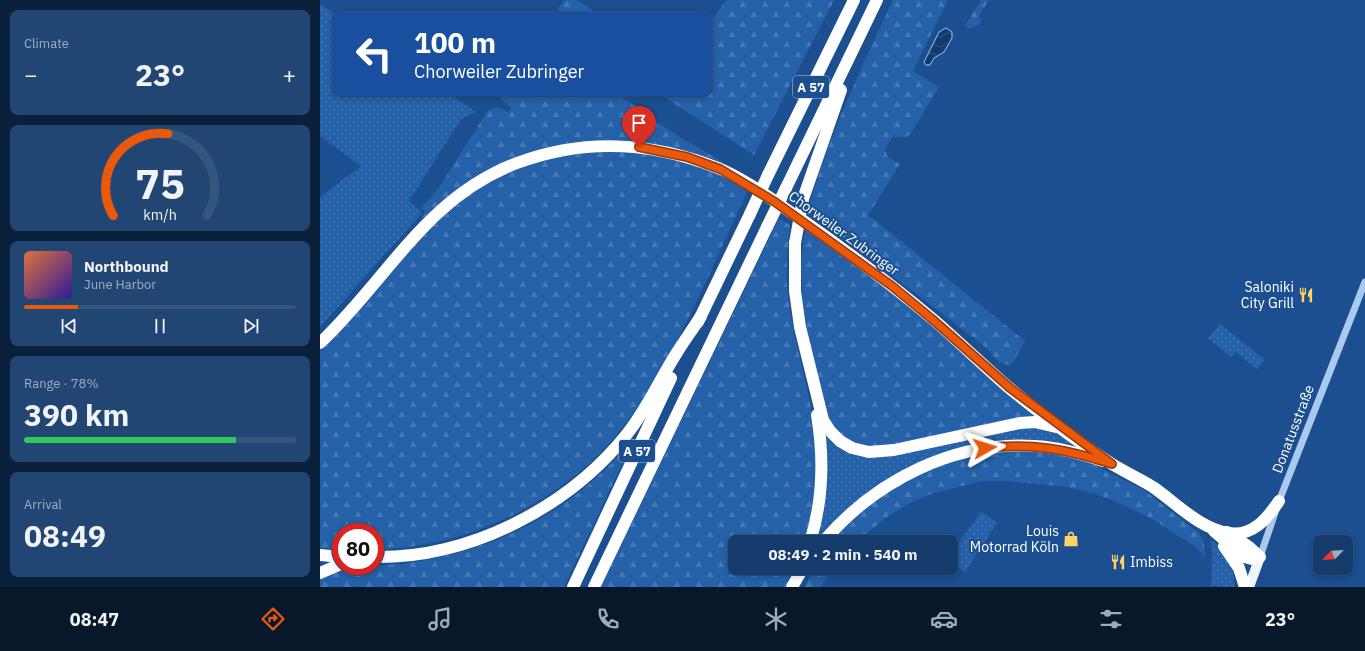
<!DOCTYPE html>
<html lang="en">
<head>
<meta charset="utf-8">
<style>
	:root { --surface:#143b6b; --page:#214673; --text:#f1f3f6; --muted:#9dadc1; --line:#33557e; --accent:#ea580c }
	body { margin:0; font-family:"IBM Plex Sans",sans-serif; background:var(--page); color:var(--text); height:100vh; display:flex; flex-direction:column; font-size:15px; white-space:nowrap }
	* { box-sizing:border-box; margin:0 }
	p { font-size:13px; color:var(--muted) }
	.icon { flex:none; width:22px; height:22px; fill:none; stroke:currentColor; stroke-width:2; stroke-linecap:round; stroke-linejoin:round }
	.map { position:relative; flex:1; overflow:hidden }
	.side { display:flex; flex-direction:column; gap:10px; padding:10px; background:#0b203b; width:320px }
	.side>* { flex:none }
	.banner { position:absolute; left:12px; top:12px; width:380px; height:84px; border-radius:8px; box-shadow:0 2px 6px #0003,0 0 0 1px var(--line); background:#1a4fa0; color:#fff; overflow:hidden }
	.needle { width:26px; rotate:245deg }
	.fabs { position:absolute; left:993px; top:535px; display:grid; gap:8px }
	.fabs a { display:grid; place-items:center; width:40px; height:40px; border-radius:8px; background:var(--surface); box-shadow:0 2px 6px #0003,0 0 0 1px var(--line); font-size:20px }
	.speed { position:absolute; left:12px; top:523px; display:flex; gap:8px; font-size:20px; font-weight:700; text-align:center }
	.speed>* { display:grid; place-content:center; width:52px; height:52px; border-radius:50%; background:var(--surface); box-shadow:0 2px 6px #0003,0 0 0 1px var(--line); line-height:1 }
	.speed .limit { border:6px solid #d22; background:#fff; color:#111 }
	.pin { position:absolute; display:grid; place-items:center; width:34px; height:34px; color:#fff; margin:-41px -17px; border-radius:50% 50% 50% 0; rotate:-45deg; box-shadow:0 0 4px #0007 }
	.pin .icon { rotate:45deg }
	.me { position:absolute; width:44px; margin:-22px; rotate:84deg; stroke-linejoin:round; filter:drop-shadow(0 0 3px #0008) }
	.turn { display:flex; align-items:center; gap:14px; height:84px; padding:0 16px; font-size:18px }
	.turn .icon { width:52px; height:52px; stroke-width:2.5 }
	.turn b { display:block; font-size:28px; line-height:34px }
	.big { font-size:30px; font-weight:700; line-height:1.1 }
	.side .widget { flex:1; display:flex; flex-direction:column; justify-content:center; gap:6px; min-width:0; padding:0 14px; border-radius:8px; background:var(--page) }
	.side .dial { align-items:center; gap:0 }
	.dial svg { height:104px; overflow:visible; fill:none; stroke:var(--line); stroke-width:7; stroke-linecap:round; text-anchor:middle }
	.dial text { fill:var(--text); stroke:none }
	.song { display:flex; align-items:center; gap:12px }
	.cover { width:48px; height:48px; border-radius:6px; background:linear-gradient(135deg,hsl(20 70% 55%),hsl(250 70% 35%)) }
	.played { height:4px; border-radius:2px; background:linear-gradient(90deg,var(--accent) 20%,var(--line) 20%) }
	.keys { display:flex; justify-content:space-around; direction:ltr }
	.heat { display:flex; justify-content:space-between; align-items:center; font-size:22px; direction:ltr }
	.charge { height:6px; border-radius:3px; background:linear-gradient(90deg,#34c759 78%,var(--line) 0) }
	.trip { position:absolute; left:408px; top:535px; width:230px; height:40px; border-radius:8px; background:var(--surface); box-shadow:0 2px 6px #0003,0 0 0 1px var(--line); font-weight:700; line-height:40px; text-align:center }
	.dock { display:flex; height:64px; justify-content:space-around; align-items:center; background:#08182b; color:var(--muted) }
	.dock .icon { width:28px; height:28px }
	.dock .active { color:var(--accent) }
	.dock b { font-size:18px; color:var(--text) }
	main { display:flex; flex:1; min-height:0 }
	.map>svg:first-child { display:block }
	.green { fill:url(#green-dots) }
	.forest { fill:url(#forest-firs) }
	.water { fill:url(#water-waves); stroke:#9cc4f0 }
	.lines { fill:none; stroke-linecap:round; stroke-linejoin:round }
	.minor { stroke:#a9c9ee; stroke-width:7 }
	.major { stroke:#f0f6ff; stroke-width:10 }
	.highway { stroke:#fff; stroke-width:12 }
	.highway-bridge { stroke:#fff; stroke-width:12 }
	.route-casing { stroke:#983908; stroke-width:10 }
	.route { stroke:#ea580c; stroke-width:7 }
	.labels { text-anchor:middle; stroke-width:4; stroke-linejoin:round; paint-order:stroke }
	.shield { fill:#1b4f8f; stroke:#bbcadd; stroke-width:1 }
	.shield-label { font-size:13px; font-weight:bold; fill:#fff }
	.street-label { font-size:14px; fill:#fff; stroke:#1b4f8f }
	.poi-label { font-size:14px; fill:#fff; stroke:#1b4f8f; text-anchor:end }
</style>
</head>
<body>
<main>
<section class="side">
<div class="widget"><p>Climate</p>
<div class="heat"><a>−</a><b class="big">23°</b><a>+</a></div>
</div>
<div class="widget dial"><svg viewBox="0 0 100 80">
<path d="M14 69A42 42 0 1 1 86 69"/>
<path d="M14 69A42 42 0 0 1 56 6" stroke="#ea580c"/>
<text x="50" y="56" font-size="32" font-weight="700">75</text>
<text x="50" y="72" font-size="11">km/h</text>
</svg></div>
<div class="widget">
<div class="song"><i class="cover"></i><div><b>Northbound</b><p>June Harbor</p></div></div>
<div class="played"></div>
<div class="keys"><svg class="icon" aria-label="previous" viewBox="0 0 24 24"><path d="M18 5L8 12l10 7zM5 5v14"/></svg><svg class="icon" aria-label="pause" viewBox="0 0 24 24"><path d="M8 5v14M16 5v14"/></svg><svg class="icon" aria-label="next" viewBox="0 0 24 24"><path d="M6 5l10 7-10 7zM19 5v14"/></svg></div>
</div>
<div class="widget"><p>Range · 78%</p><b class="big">390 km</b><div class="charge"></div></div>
<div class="widget"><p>Arrival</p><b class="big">08:49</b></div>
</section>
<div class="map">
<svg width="1045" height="587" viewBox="0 0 1045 587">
	<defs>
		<pattern id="green-dots" width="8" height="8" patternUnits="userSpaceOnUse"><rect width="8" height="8" fill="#2461a8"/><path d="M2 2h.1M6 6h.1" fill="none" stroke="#4579b5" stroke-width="1.8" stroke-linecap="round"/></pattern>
		<pattern id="forest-firs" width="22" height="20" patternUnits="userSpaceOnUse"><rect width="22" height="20" fill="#2461a8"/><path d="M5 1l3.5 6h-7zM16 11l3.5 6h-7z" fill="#4579b5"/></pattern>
		<pattern id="water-waves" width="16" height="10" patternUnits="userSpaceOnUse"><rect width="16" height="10" fill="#123a6d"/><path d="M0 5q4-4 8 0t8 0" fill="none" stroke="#365883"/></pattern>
	</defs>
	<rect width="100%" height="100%" fill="#1b4f8f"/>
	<g class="green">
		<polygon points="0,4 16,15 15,93 128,93 156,112 141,119 89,201 102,213 0,327 0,197 41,166 0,136"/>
		<polygon points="900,324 945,360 937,369 916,352 911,357 888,338"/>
		<polygon points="711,426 736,432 767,453 714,442 496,542 507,490 506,434"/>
		<polygon points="661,511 677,523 645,572 631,562 631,555"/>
		<polygon points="890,539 900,547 914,569 914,587 891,586 892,552"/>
	</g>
	<g class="forest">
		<polygon points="244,0 257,0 279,15 234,15"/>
		<polygon points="406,0 514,0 434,155 338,93 389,93 389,24"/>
		<path d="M573 0H628L593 71 619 87 591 133 586 137H573L565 149 568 157 580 164 547 217H551L705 341 692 364C678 368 673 353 664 346L488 211C506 141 542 66 573 0Z"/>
		<path d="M661 0H669L659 16 661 22C654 27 654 31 645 26Z"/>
		<path d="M183 93H296L358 136 432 179 390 159 346 146 299 140 258 142 131 194 99 222 106 212 101 208 118 189 167 112C175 105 180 108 189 112L191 108 181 99Z"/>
		<path d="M295 151 350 157 397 173 427 189 426 195C391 268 358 353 310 418 250 499 155 546 55 550V532H21V550L0 548V350C21 331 38 308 56 286 110 225 159 171 244 155 260 152 278 152 295 151Z"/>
		<path d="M459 218 470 225C468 248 465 272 468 295 472 335 485 373 492 413 499 456 497 501 484 542H415V568H474L465 587H281Z"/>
		<polygon points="486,229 590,307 719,418 554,449 527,441 509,421 488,336 483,304 481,265 484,235 485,235"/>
		<path d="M313 438 314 439 244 587H0V578C7 575 15 570 22 568 32 565 42 567 52 566 66 565 84 564 100 561 183 548 261 505 313 438Z"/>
		<polygon points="712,449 767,461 825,491 879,533 884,543 885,557 877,548 834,520 799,503 776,494 747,487 687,481 662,481 611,494 588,504 567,517 536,542 510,542 521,527 583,480 652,454"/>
		<polygon points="494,568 514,568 500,587 485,587"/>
	</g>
	<polygon class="water" points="626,28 632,32 632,38 624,52 614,58 610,65 606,65 604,62 619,32"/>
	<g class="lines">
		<polyline class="minor" points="940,557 959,501 1045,282"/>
		<polyline class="major" points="929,587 940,557"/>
		<g class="highway">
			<polyline points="448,175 534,0"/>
			<polyline points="466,188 557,0"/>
			<polyline points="483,199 521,90"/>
			<polyline points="475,243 475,291 480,327 503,420 510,431 520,441 532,448 549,452 574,450 700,423 715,422 736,427"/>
			<polyline points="378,322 430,214"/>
			<path d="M0 343C68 279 105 198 197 163 264 138 333 142 398 168 427 180 452 200 478 217 524 249 571 284 614 320 639 342 663 365 688 387 721 414 756 441 792 464 805 472 820 479 833 487 856 503 879 528 908 533 932 537 947 519 959 501"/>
			<polyline points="894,531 924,557 932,559 940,557 929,547 907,532"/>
			<path d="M490 542C503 501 504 457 497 415"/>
			<path d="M503 542C555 481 633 441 714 446 738 447 761 454 783 461"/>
			<polyline points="904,546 919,568 925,587"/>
			<polyline points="0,555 21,557"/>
			<path d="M55 557C150 558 248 508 307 434 327 409 339 381 356 354 364 341 373 329 381 316"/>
			<polyline points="0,573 21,564"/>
			<polyline points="253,587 351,378"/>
			<polyline points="274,587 447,227"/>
			<polyline points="472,587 483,568"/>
		</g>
		<g class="highway-bridge">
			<polyline points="430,214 448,175"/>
			<polyline points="447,227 466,188"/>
			<polyline points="475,243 483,199"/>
		</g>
	</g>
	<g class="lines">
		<defs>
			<path id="route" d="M319 147 367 157 400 169 455 202 572 286 612 319 690 388 792 464C746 449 713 443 665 448"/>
		</defs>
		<use href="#route" class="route-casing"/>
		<use href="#route" class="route"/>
	</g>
	<defs>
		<symbol id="restaurant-bare" viewBox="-9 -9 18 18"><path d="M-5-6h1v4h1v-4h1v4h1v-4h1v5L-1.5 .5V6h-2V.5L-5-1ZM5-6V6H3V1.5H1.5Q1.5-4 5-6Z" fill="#ffd166" stroke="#1b4f8f" stroke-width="2.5" paint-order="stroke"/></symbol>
		<symbol id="shop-bare" viewBox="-9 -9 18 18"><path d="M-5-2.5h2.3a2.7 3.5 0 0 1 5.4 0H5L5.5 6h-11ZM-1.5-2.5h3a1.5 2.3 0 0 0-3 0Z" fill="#ffd166" stroke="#1b4f8f" stroke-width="2.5" paint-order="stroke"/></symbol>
	</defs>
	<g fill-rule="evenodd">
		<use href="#restaurant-bare" x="975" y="284" width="22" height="22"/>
		<use href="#shop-bare" x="740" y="528" width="22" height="22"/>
		<use href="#restaurant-bare" x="787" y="551" width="22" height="22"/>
	</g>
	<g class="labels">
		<g class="shield">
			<rect x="473" y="76" width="36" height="22" rx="3"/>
			<rect x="299" y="440" width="36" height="22" rx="3"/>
		</g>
		<g class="shield-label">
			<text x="491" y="92">A 57</text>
			<text x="317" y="456">A 57</text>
		</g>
		<g class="street-label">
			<text transform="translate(524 233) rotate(36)" y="5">Chorweiler Zubringer</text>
			<text transform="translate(973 429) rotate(-69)" y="5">Donatusstraße</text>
		</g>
		<g class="poi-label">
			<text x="974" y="292">Saloniki<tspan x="974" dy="16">City Grill</tspan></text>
			<text x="739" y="536">Louis<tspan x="739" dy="16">Motorrad Köln</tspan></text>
			<text x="810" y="567" text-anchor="start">Imbiss</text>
		</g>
	</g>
</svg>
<div class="fabs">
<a><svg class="needle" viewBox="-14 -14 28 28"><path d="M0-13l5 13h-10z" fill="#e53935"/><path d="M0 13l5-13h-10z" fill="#9dadc1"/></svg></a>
</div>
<div class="speed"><div class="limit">80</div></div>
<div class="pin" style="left:319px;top:147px;background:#d93025"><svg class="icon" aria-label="arrive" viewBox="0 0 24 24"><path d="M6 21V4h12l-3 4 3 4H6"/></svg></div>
<svg class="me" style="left:665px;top:448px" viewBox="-20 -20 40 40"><path d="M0-17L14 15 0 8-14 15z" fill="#ea580c" stroke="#fff" stroke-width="4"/></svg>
<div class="trip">08:49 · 2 min · 540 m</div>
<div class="banner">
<div class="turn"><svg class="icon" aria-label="left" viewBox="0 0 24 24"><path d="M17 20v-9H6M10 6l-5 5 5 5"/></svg><div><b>100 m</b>Chorweiler Zubringer</div></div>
</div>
</div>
</main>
<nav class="dock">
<b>08:47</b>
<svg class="icon active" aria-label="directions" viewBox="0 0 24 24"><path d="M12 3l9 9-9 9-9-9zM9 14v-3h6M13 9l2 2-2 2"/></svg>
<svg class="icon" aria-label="music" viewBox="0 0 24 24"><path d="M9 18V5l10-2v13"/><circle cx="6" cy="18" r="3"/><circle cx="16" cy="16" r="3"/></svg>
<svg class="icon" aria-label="phone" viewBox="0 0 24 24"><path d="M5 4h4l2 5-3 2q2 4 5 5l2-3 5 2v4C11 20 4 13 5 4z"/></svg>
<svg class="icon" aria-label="climate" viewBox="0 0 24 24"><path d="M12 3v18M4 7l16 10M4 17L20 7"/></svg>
<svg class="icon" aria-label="car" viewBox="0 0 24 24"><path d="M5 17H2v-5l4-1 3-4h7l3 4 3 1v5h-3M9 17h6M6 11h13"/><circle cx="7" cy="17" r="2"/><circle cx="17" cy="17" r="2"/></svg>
<svg class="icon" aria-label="filters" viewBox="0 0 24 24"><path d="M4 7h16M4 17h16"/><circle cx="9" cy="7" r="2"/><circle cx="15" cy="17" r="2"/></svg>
<b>23°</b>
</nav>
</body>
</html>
